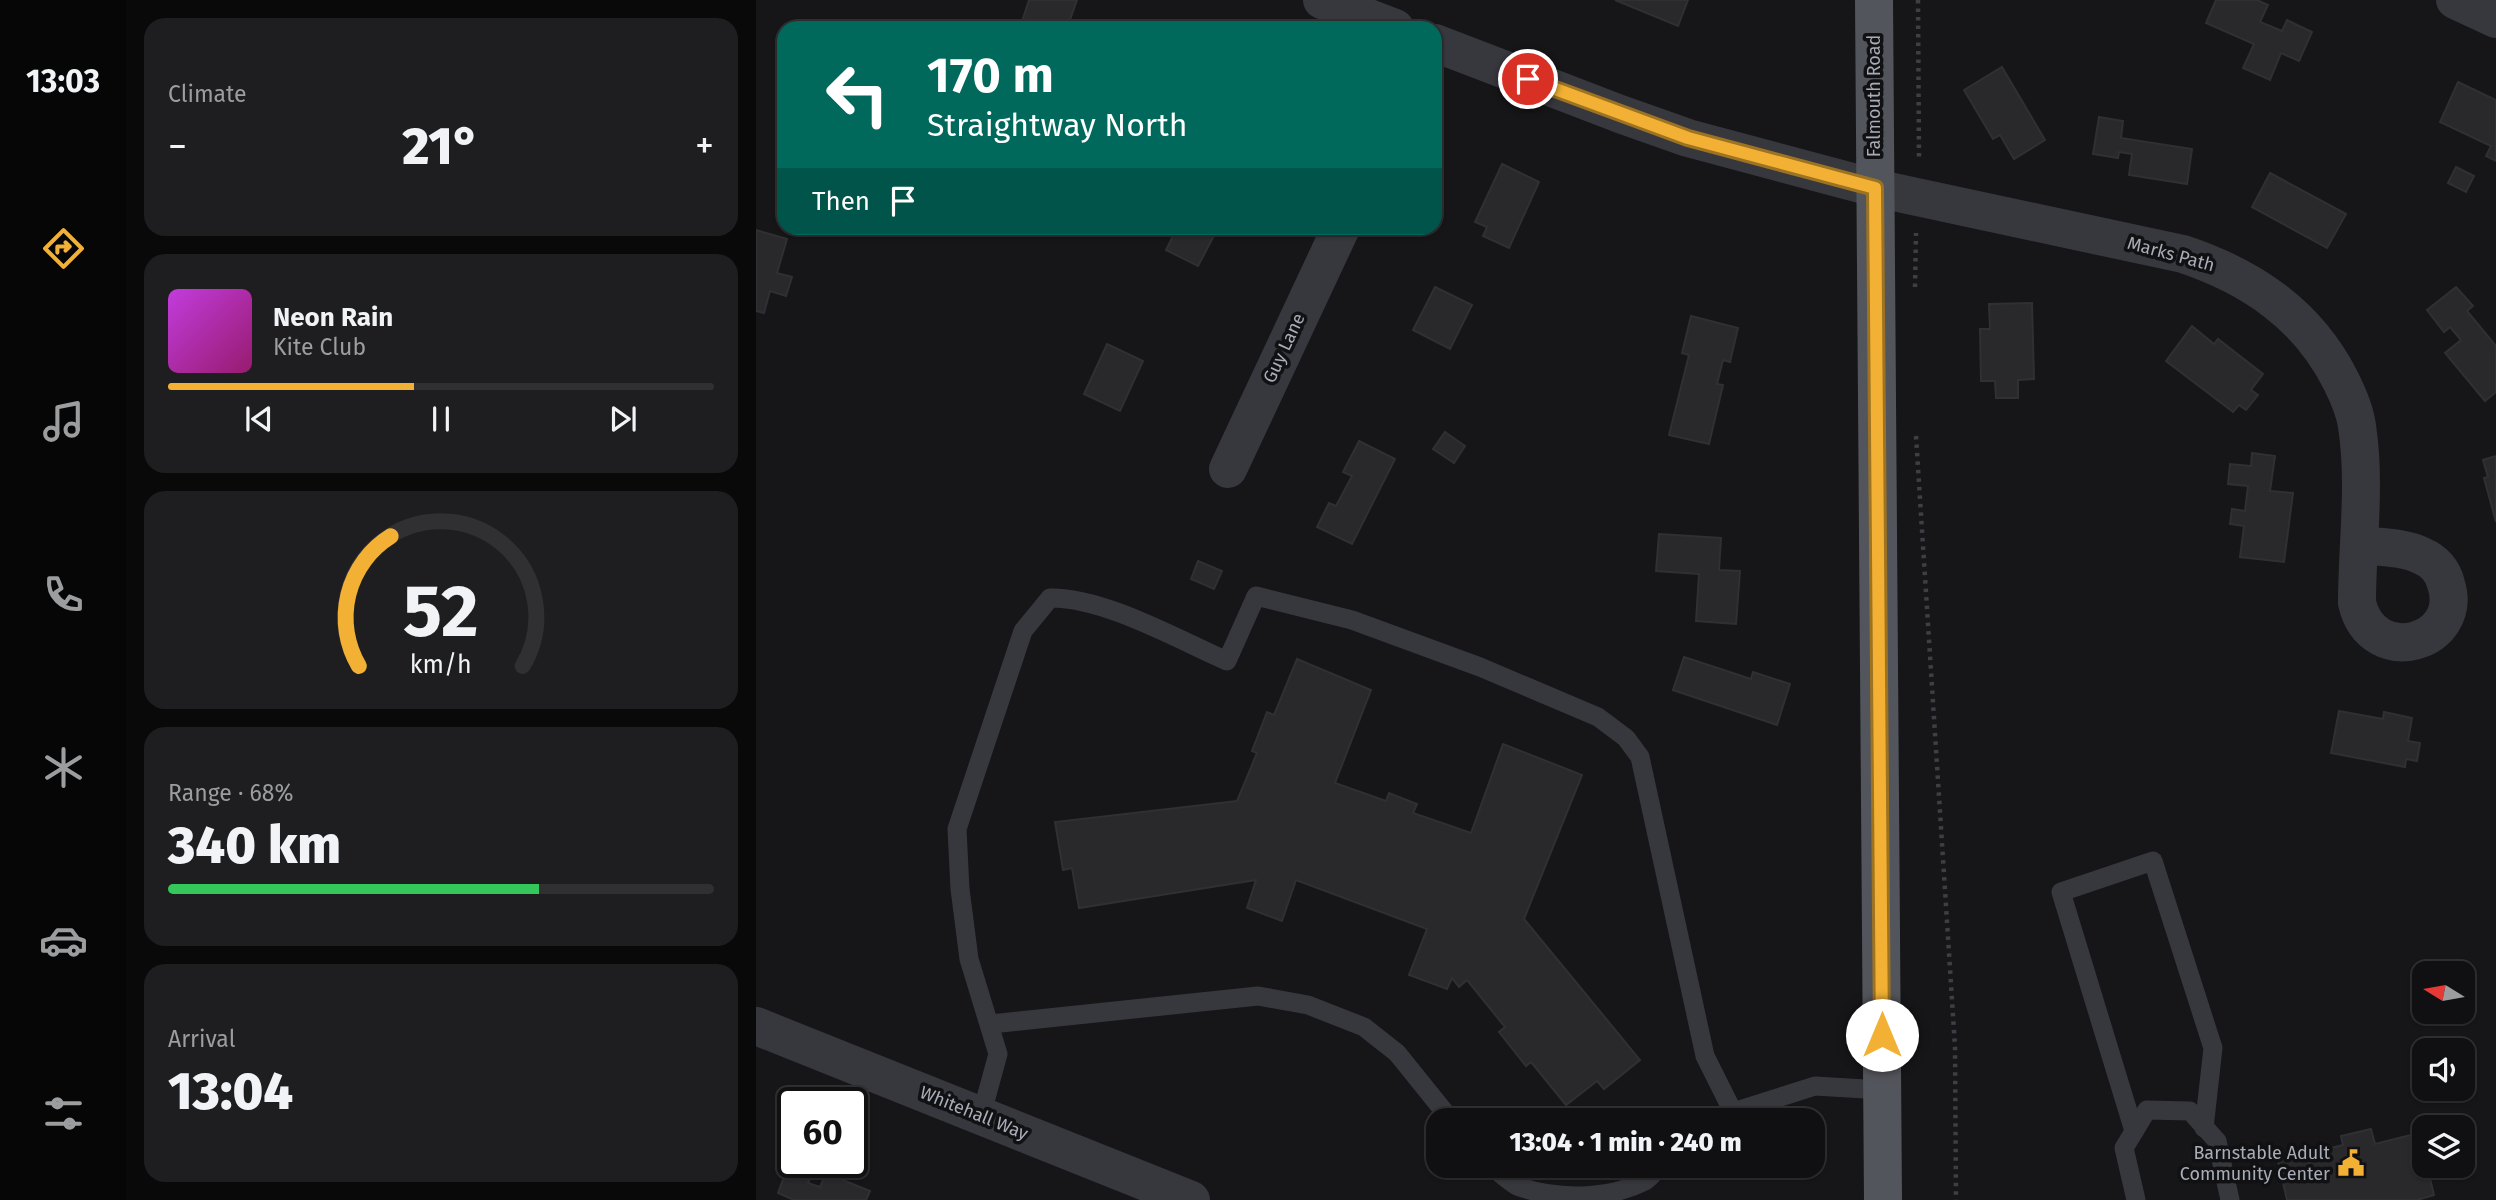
<!DOCTYPE html>
<html lang="en">
<head>
<meta charset="utf-8">
<style>
	:root { --surface:#101012; --page:#1e1e20; --text:#f1f3f6; --muted:#9c9d9f; --line:#303032; --accent:#f2b134 }
	body { margin:0; font-family:"Fira Sans",sans-serif; background:var(--page); color:var(--text); height:100vh; display:flex; flex-direction:column; font-size:26px; white-space:nowrap }
	* { box-sizing:border-box; margin:0 }
	p { font-size:23px; color:var(--muted) }
	.icon { flex:none; width:38px; height:38px; fill:none; stroke:currentColor; stroke-width:2; stroke-linecap:round; stroke-linejoin:round }
	.map { position:relative; flex:1; overflow:hidden }
	.drawer { display:flex; flex-direction:column; gap:18px; padding:18px; background:#09090a; width:630px }
	.drawer>* { flex:none }
	.top-card { position:absolute; left:21px; top:21px; width:665px; height:214px; border-radius:21px; box-shadow:0 2px 5px #0004,0 0 0 2px var(--line); background:#00695c; color:#fff; overflow:hidden }
	.needle { width:46px; rotate:281deg }
	.tools { position:absolute; left:1656px; top:961px; display:grid; gap:14px }
	.tools a { display:grid; place-items:center; width:63px; height:63px; border-radius:14px; background:var(--surface); box-shadow:0 2px 5px #0004,0 0 0 2px var(--line); font-size:35px }
	.speed { position:absolute; left:21px; top:1087px; display:flex; gap:14px; font-size:35px; font-weight:700; text-align:center }
	.speed>* { display:grid; place-content:center; width:91px; height:91px; border-radius:50%; background:var(--surface); box-shadow:0 2px 5px #0004,0 0 0 2px var(--line); line-height:1 }
	.speed .limit { border:4px solid #111; border-radius:10px; background:#fff; color:#111 }
	.pin { position:absolute; display:grid; place-items:center; width:60px; height:60px; color:#fff; margin:-30px; border:4px solid #fff; border-radius:50%; box-shadow:0 2px 7px #0007 }
	.me { position:absolute; width:77px; margin:-38px; rotate:0deg; stroke-linejoin:round; filter:drop-shadow(0 0 5px #0008) }
	.turn { display:flex; align-items:center; gap:24px; height:147px; padding:0 35px; font-size:32px }
	.turn .icon { width:91px; height:91px; stroke-width:2.5 }
	.turn b { display:block; font-size:49px; line-height:60px }
	.then { display:flex; align-items:center; height:66px; padding:0 35px; background:#0003; gap:14px; font-size:26px }
	.big { font-size:52px; font-weight:800; line-height:1.1 }
	.drawer .card { flex:1; display:flex; flex-direction:column; justify-content:center; gap:10px; min-width:0; padding:0 24px; border-radius:21px; background:var(--page) }
	.drawer .dial { align-items:center; gap:0 }
	.dial svg { height:182px; overflow:visible; fill:none; stroke:var(--line); stroke-width:7; stroke-linecap:round; text-anchor:middle }
	.dial text { fill:var(--text); stroke:none }
	.song { display:flex; align-items:center; gap:21px }
	.cover { width:84px; height:84px; border-radius:10px; background:linear-gradient(135deg,hsl(290 70% 55%),hsl(320 70% 35%)) }
	.played { height:7px; border-radius:4px; background:linear-gradient(90deg,var(--accent) 45%,var(--line) 45%) }
	.keys { display:flex; justify-content:space-around; direction:ltr }
	.heat { display:flex; justify-content:space-between; align-items:center; font-size:38px; direction:ltr }
	.charge { height:10px; border-radius:5px; background:linear-gradient(90deg,#34c759 68%,var(--line) 0) }
	.trip { position:absolute; left:670px; top:1108px; width:399px; height:70px; border-radius:21px; background:var(--surface); box-shadow:0 2px 5px #0004,0 0 0 2px var(--line); font-weight:800; line-height:70px; text-align:center }
	main { display:flex; flex:1; min-height:0 }
	.menu { display:flex; flex-direction:column; width:126px; justify-content:space-around; align-items:center; background:#060607; color:var(--muted) }
	.menu .icon { width:49px; height:49px }
	.menu .active { color:var(--accent) }
	.menu b { font-size:32px; color:var(--text) }
	.map>svg:first-child { display:block }
	.building { fill:#29292c; stroke:#303034; stroke-width:2 }
	.lines { fill:none; stroke-linecap:round; stroke-linejoin:round }
	.path { stroke:#3d3f44; stroke-width:4.5; stroke-dasharray:3.5 5; stroke-linecap:butt }
	.service { stroke:#37383d; stroke-width:19 }
	.minor { stroke:#37383d; stroke-width:38 }
	.primary { stroke:#53555c; stroke-width:38 }
	.route-casing { stroke:#9d7322; stroke-width:18 }
	.route { stroke:#f2b134; stroke-width:12 }
	.labels { text-anchor:middle; stroke-width:7; stroke-linejoin:round; paint-order:stroke }
	.street-label { font-size:18px; fill:#a8adb8; stroke:#111113 }
	.poi-label { font-size:18px; fill:#a8adb8; stroke:#111113; text-anchor:end }
</style>
</head>
<body>
<main>
<nav class="menu">
<b>13:03</b>
<svg class="icon active" aria-label="directions" viewBox="0 0 24 24"><path d="M12 3l9 9-9 9-9-9zM9 14v-3h6M13 9l2 2-2 2"/></svg>
<svg class="icon" aria-label="music" viewBox="0 0 24 24"><path d="M9 18V5l10-2v13"/><circle cx="6" cy="18" r="3"/><circle cx="16" cy="16" r="3"/></svg>
<svg class="icon" aria-label="phone" viewBox="0 0 24 24"><path d="M5 4h4l2 5-3 2q2 4 5 5l2-3 5 2v4C11 20 4 13 5 4z"/></svg>
<svg class="icon" aria-label="climate" viewBox="0 0 24 24"><path d="M12 3v18M4 7l16 10M4 17L20 7"/></svg>
<svg class="icon" aria-label="car" viewBox="0 0 24 24"><path d="M5 17H2v-5l4-1 3-4h7l3 4 3 1v5h-3M9 17h6M6 11h13"/><circle cx="7" cy="17" r="2"/><circle cx="17" cy="17" r="2"/></svg>
<svg class="icon" aria-label="filters" viewBox="0 0 24 24"><path d="M4 7h16M4 17h16"/><circle cx="9" cy="7" r="2"/><circle cx="15" cy="17" r="2"/></svg>
</nav>
<section class="drawer">
<div class="card"><p>Climate</p>
<div class="heat"><a>−</a><b class="big">21°</b><a>+</a></div>
</div>
<div class="card">
<div class="song"><i class="cover"></i><div><b>Neon Rain</b><p>Kite Club</p></div></div>
<div class="played"></div>
<div class="keys"><svg class="icon" aria-label="previous" viewBox="0 0 24 24"><path d="M18 5L8 12l10 7zM5 5v14"/></svg><svg class="icon" aria-label="pause" viewBox="0 0 24 24"><path d="M8 5v14M16 5v14"/></svg><svg class="icon" aria-label="next" viewBox="0 0 24 24"><path d="M6 5l10 7-10 7zM19 5v14"/></svg></div>
</div>
<div class="card dial"><svg viewBox="0 0 100 80">
<path d="M14 69A42 42 0 1 1 86 69"/>
<path d="M14 69A42 42 0 0 1 28 12" stroke="#f2b134"/>
<text x="50" y="56" font-size="32" font-weight="700">52</text>
<text x="50" y="72" font-size="11">km/h</text>
</svg></div>
<div class="card"><p>Range · 68%</p><b class="big">340 km</b><div class="charge"></div></div>
<div class="card"><p>Arrival</p><b class="big">13:04</b></div>
</section>
<div class="map">
<svg width="1740" height="1200" viewBox="0 0 1740 1200">
	<rect width="100%" height="100%" fill="#161618"/>
	<g class="building">
		<polygon points="273,0 321,0 311,28 264,28"/>
		<polygon points="859,0 932,0 922,26"/>
		<polygon points="1460,0 1501,0 1512,5 1504,22 1526,31 1531,20 1556,32 1543,61 1525,53 1514,80 1487,68 1498,44 1450,23"/>
		<polygon points="1246,67 1289,140 1258,159 1244,135 1237,139 1208,90"/>
		<polygon points="1702,82 1740,100 1740,161 1730,156 1735,146 1684,122"/>
		<polygon points="1343,117 1367,121 1365,138 1436,149 1431,184 1373,175 1376,154 1363,152 1362,158 1337,154"/>
		<polygon points="746,164 783,182 753,248 727,236 731,227 719,222"/>
		<polygon points="1700,167 1718,176 1710,192 1692,183"/>
		<polygon points="1514,173 1590,214 1571,248 1496,207"/>
		<polygon points="421,228 462,228 442,266 410,250"/>
		<polygon points="0,230 31,239 21,273 36,277 30,296 14,291 8,313 0,311"/>
		<polygon points="679,287 716,305 694,349 657,330"/>
		<polygon points="1700,287 1717,306 1711,311 1740,346 1740,392 1729,401 1689,353 1705,340 1694,327 1688,332 1671,310"/>
		<polygon points="1276,303 1278,379 1262,380 1262,398 1240,398 1239,381 1225,381 1224,329 1234,329 1233,304"/>
		<polygon points="935,316 982,328 974,362 967,360 961,384 967,385 953,444 913,435 933,355 926,353"/>
		<polygon points="1436,326 1458,344 1462,339 1507,374 1495,390 1502,395 1490,410 1483,405 1477,412 1410,361"/>
		<polygon points="351,344 387,361 364,411 328,394"/>
		<polygon points="689,432 709,446 698,463 677,449"/>
		<polygon points="603,441 639,459 596,544 561,527 573,503 580,506 596,476 587,472"/>
		<polygon points="1496,453 1519,456 1514,491 1537,493 1528,562 1484,557 1488,526 1474,524 1476,509 1489,511 1492,486 1472,484 1474,464 1495,466"/>
		<polygon points="1740,456 1740,522 1728,478 1732,477 1727,460"/>
		<polygon points="903,534 965,538 963,570 984,571 980,624 940,621 943,574 900,571"/>
		<polygon points="442,561 466,571 458,589 435,579"/>
		<polygon points="928,657 995,679 997,672 1034,684 1021,725 917,690"/>
		<polygon points="541,659 615,690 579,783 630,801 633,793 661,804 657,813 715,833 747,744 826,775 768,919 884,1060 848,1089 841,1081 810,1105 775,1062 770,1066 743,1032 749,1027 711,980 703,987 696,978 691,989 653,975 671,929 540,880 526,921 491,908 500,880 323,908 316,868 307,870 299,822 481,801 501,753 496,751 511,712 518,715"/>
		<polygon points="1583,711 1627,719 1628,712 1656,718 1652,741 1664,743 1661,761 1650,759 1649,767 1575,753"/>
		<polygon points="1615,1129 1619,1144 1663,1133 1668,1153 1668,1166 1671,1166 1678,1195 1661,1200 1531,1200 1522,1161 1587,1145 1585,1136"/>
		<polygon points="27,1156 37,1160 37,1162 58,1169 52,1183 64,1187 70,1173 114,1191 110,1200 38,1200 22,1193 32,1166 24,1161"/>
	</g>
	<g class="lines">
		<g class="path">
			<polyline points="1162,0 1163,161"/>
			<polyline points="1159,287 1160,233"/>
			<polyline points="1160,436 1199,1047 1200,1200"/>
		</g>
		<g class="service">
			<polyline points="235,1024 502,996 552,1005 608,1027 641,1053 695,1120"/>
			<polyline points="977,1112 1059,1086 1126,1090"/>
			<path d="M225 1116 242 1054 213 959 204 889 201 829 267 631 294 598C347 597 421 639 471 661L500 596 596 620 724 667 842 717 870 738 884 757 949 1056 977 1112 966 1120"/>
			<polyline points="1378,1131 1305,892 1397,861 1457,1048 1448,1128"/>
			<path d="M735 1166C743 1172 752 1181 761 1186 800 1200 852 1200 889 1181 895 1177 900 1170 905 1166"/>
			<polyline points="1380,1200 1368,1148 1391,1110 1434,1111 1461,1141 1474,1200"/>
		</g>
		<g class="minor">
			<polyline points="566,0 639,28"/>
			<polyline points="1699,0 1740,19"/>
			<path d="M679 43 864 114 932 138 1119 188 1427 254C1496 277 1552 315 1585 381 1592 395 1599 411 1601 426 1610 485 1601 544 1601 603 1617 670 1709 643 1690 584 1687 571 1678 561 1666 556 1648 547 1623 547 1603 545"/>
			<polyline points="472,469 585,228"/>
			<polyline points="0,1026 435,1200"/>
		</g>
		<polyline class="primary" points="1118,0 1127,1200"/>
	</g>
	<g class="lines">
		<defs>
			<polyline id="route" points="772,79 932,138 1119,188 1126,1035"/>
		</defs>
		<use href="#route" class="route-casing"/>
		<use href="#route" class="route"/>
	</g>
	<defs>
		<symbol id="civic-bare" viewBox="-9 -9 18 18"><path d="M-.6-6.5H3V-4.5H.6V-3L4-1V1h2V6H-6V1h2V-1L-.6-3ZM-1.2 2.5V6h2.4V2.5Z" fill="#f2b134" stroke="#111113" stroke-width="2.5" paint-order="stroke"/></symbol>
	</defs>
	<g fill-rule="evenodd">
		<use href="#civic-bare" x="1576" y="1144" width="38" height="38"/>
	</g>
	<g class="labels">
		<g class="street-label">
			<text transform="translate(1118 96) rotate(-90)" y="6">Falmouth Road</text>
			<text transform="translate(1415 254) rotate(15)" y="6">Marks Path</text>
			<text transform="translate(528 348) rotate(-65)" y="6">Guy Lane</text>
			<text transform="translate(218 1113) rotate(22)" y="6">Whitehall Way</text>
		</g>
		<g class="poi-label">
			<text x="1574" y="1159">Barnstable Adult<tspan x="1574" dy="21">Community Center</tspan></text>
		</g>
	</g>
</svg>
<div class="tools">
<a><svg class="needle" viewBox="-14 -14 28 28"><path d="M0-13l5 13h-10z" fill="#e53935"/><path d="M0 13l5-13h-10z" fill="#9c9d9f"/></svg></a>
<a><svg class="icon" aria-label="sound" viewBox="0 0 24 24"><path d="M4 9h4l5-4v14l-5-4H4zM17 9q2 3 0 6"/></svg></a>
<a><svg class="icon" aria-label="layers" viewBox="0 0 24 24"><path d="M12 4l9 5-9 5-9-5zM3 14l9 5 9-5"/></svg></a>
</div>
<div class="speed"><div class="limit">60</div></div>
<div class="pin" style="left:772px;top:79px;background:#d93025"><svg class="icon" aria-label="arrive" viewBox="0 0 24 24"><path d="M6 21V4h12l-3 4 3 4H6"/></svg></div>
<svg class="me" style="left:1126px;top:1035px" viewBox="-20 -20 40 40"><circle r="19" fill="#fff"/><path d="M0-13L10 11 0 6-10 11z" fill="#f2b134"/></svg>
<div class="trip">13:04 · 1 min · 240 m</div>
<div class="top-card">
<div class="turn"><svg class="icon" aria-label="left" viewBox="0 0 24 24"><path d="M17 20v-9H6M10 6l-5 5 5 5"/></svg><div><b>170 m</b>Straightway North</div></div>
<div class="then">Then<svg class="icon" aria-label="arrive" viewBox="0 0 24 24"><path d="M6 21V4h12l-3 4 3 4H6"/></svg></div>
</div>
</div>
</main>
</body>
</html>
